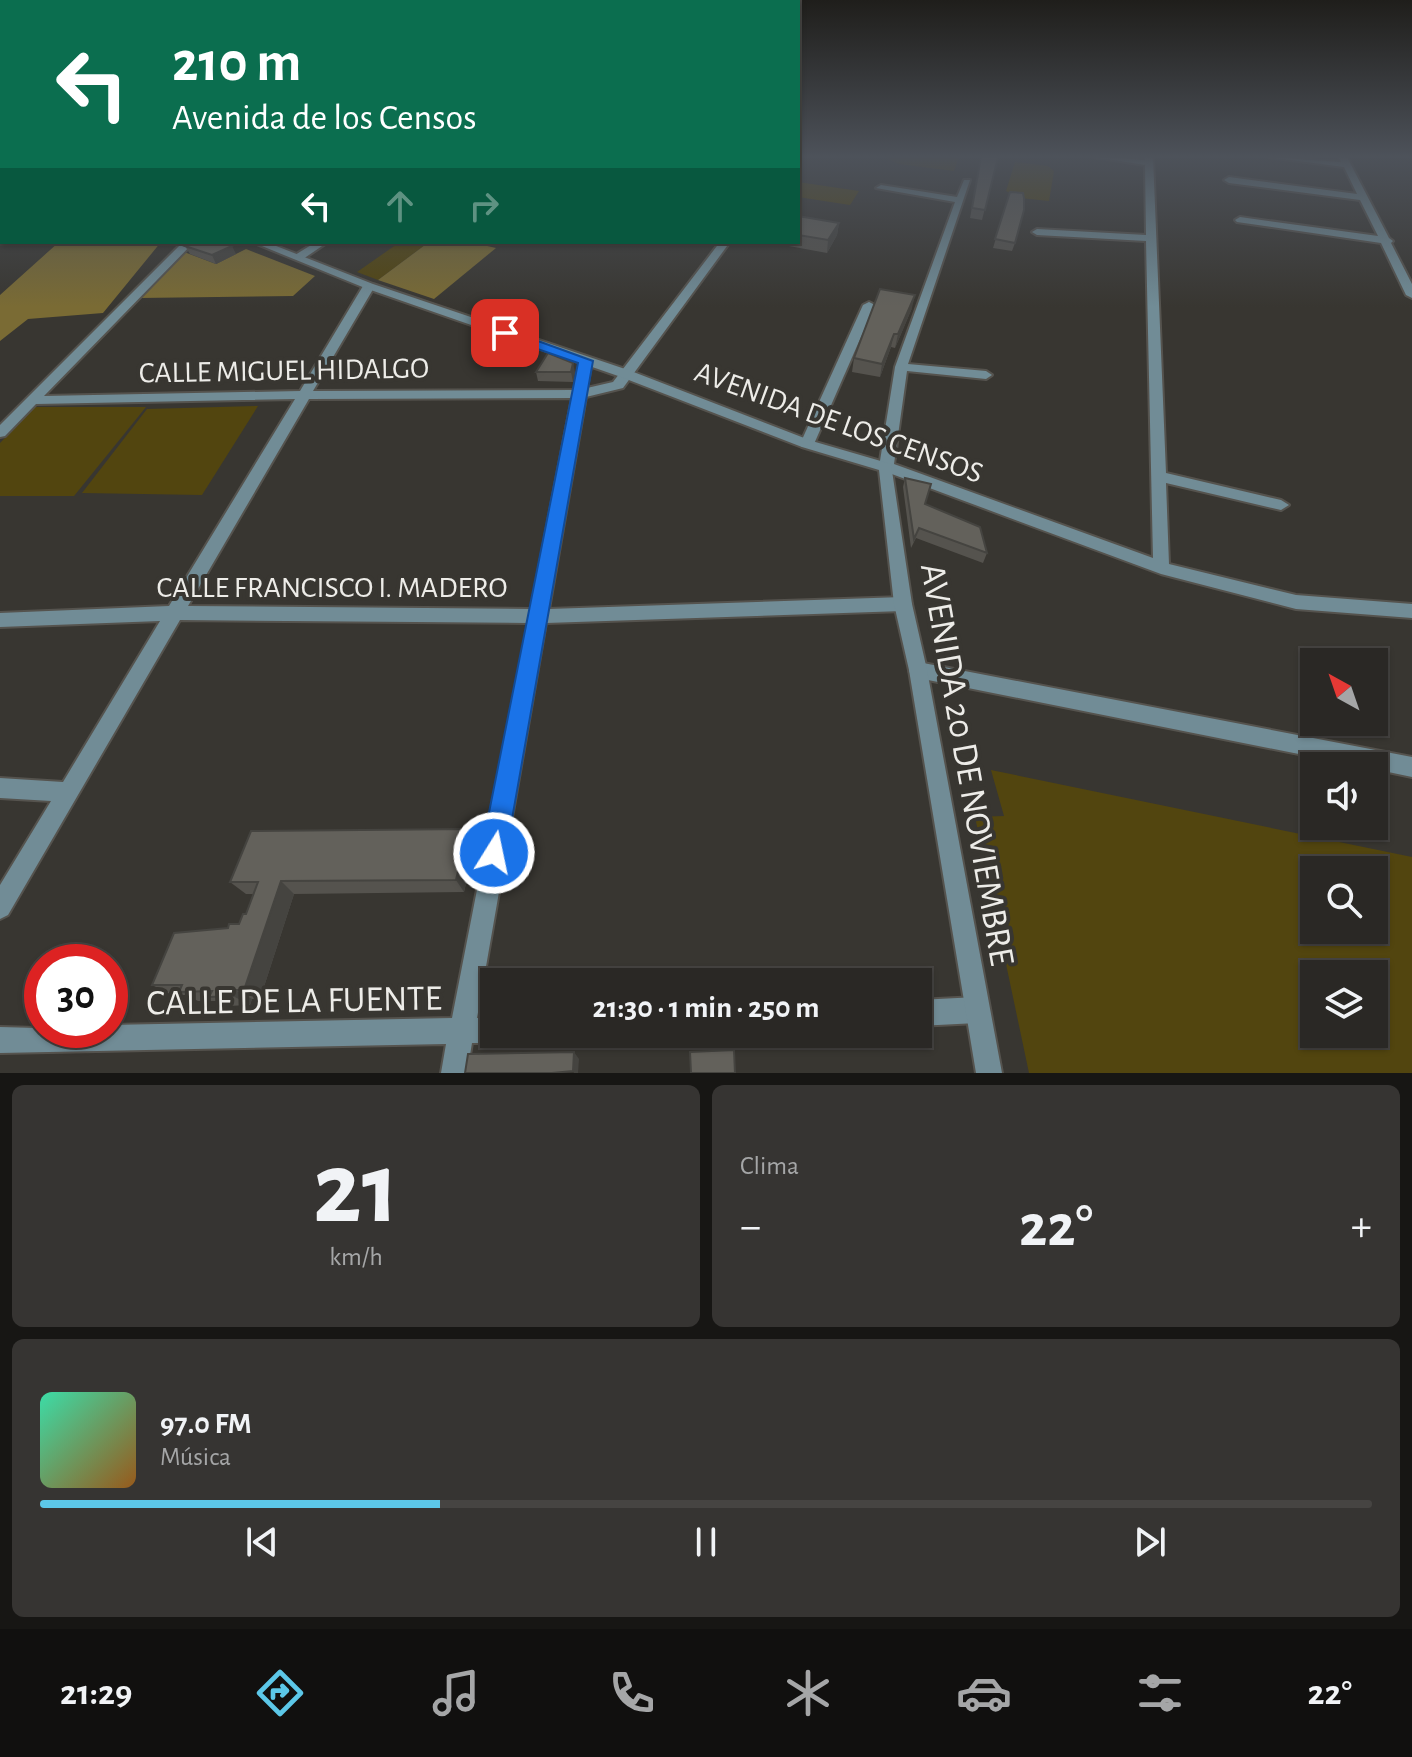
<!DOCTYPE html>
<html lang="es">
<head>
<meta charset="utf-8">
<style>
	:root { --surface:#2a2825; --page:#363432; --text:#f1f3f6; --muted:#a5a6a7; --line:#464442; --accent:#5cc7e8 }
	body { margin:0; font-family:"Alegreya Sans",sans-serif; background:var(--page); color:var(--text); height:100vh; display:flex; flex-direction:column; font-size:30px; white-space:nowrap }
	* { box-sizing:border-box; margin:0 }
	p { font-size:26px; color:var(--muted) }
	.icon { flex:none; width:44px; height:44px; fill:none; stroke:currentColor; stroke-width:2; stroke-linecap:round; stroke-linejoin:round }
	.map { position:relative; height:1073px; overflow:hidden }
	.drawer { display:flex; flex-direction:column; gap:12px; padding:12px; background:#171614; flex:1 }
	.drawer>* { flex:none }
	.hud { position:absolute; left:0px; top:0px; width:800px; height:244px; box-shadow:0 2px 6px #0004,0 0 0 2px var(--line); background:#0b6e4f; color:#fff; overflow:hidden }
	.needle { width:52px; rotate:320deg }
	.fabs { position:absolute; left:1300px; top:648px; display:grid; gap:16px }
	.fabs a { display:grid; place-items:center; width:88px; height:88px; border-radius:0px; background:var(--surface); box-shadow:0 2px 6px #0004,0 0 0 2px var(--line); font-size:40px }
	.speed { position:absolute; left:24px; top:944px; display:flex; gap:16px; font-size:40px; font-weight:700; text-align:center }
	.speed>* { display:grid; place-content:center; width:104px; height:104px; border-radius:50%; background:var(--surface); box-shadow:0 2px 6px #0004,0 0 0 2px var(--line); line-height:1 }
	.speed .limit { border:12px solid #d22; background:#fff; color:#111 }
	.pin { position:absolute; display:grid; place-items:center; width:68px; height:68px; color:#fff; margin:-34px; border-radius:16px; box-shadow:0 4px 12px #0006 }
	.me { position:absolute; width:88px; margin:-44px; rotate:10deg; stroke-linejoin:round; filter:drop-shadow(0 0 6px #0008) }
	.turn { display:flex; align-items:center; gap:28px; height:168px; padding:0 40px; font-size:36px }
	.turn .icon { width:104px; height:104px; stroke-width:2.5 }
	.turn b { display:block; font-size:56px; line-height:68px }
	.lanes { display:flex; align-items:center; height:76px; padding:0 40px; background:#0003; justify-content:center; gap:40px; direction:ltr }
	.lanes .off { opacity:.35 }
	.big { font-size:60px; font-weight:700; line-height:1.1 }
	.drawer .card { flex:1; display:flex; flex-direction:column; justify-content:center; gap:12px; min-width:0; padding:0 28px; border-radius:12px; background:var(--page) }
	.drawer .dial { align-items:center; gap:0 }
	.dial b { font-size:104px; line-height:1 }
	.song { display:flex; align-items:center; gap:24px }
	.cover { width:96px; height:96px; border-radius:12px; background:linear-gradient(135deg,hsl(160 70% 55%),hsl(30 70% 35%)) }
	.played { height:8px; border-radius:4px; background:linear-gradient(90deg,var(--accent) 30%,var(--line) 30%) }
	.keys { display:flex; justify-content:space-around; direction:ltr }
	.heat { display:flex; justify-content:space-between; align-items:center; font-size:44px; direction:ltr }
	.drawer .tiles { flex:1; display:grid; gap:12px; grid-template-columns:1fr 1fr }
	.card:last-child { grid-column:span 2 }
	.trip { position:absolute; left:480px; top:968px; width:452px; height:80px; border-radius:0px; background:var(--surface); box-shadow:0 2px 6px #0004,0 0 0 2px var(--line); font-weight:700; line-height:80px; text-align:center }
	.dock { display:flex; height:128px; justify-content:space-around; align-items:center; background:#11100f; color:var(--muted) }
	.dock .icon { width:56px; height:56px }
	.dock .on { color:var(--accent) }
	.dock b { font-size:36px; color:var(--text) }
	.map>svg:first-child { display:block }
	.green { fill:#52450f; fill-rule:evenodd }
	.forest { fill:#7a6b34 }
	.lines { fill:none; stroke-linecap:round; stroke-linejoin:round }
	.minor-casing { stroke:#55534e; stroke-width:4 }
	.tertiary-casing { stroke:#55534e; stroke-width:4 }
	.minor { fill:#718c96; fill-rule:evenodd }
	.tertiary { fill:#718c96; fill-rule:evenodd }
	.wall { fill:#55534e }
	.shaded-wall { fill:#454440 }
	.building { fill:#63615b; stroke:#454440; stroke-width:2 }
	.route { fill:#1a73e8; stroke:#114b97; stroke-width:2 }
	.labels { text-anchor:middle; stroke-width:8; stroke-linejoin:round; paint-order:stroke }
	.street-label { font-size:30px; fill:#edece8; stroke:#383631 }
	.near-street-label { font-size:36px; fill:#edece8; stroke:#383631 }
</style>
</head>
<body>
<div class="map">
<svg width="1412" height="1073" viewBox="0 0 1412 1073">
	<rect width="100%" height="100%" fill="#383631"/>
	<g class="green">
		<polygon points="884,157 959,157 954,171 899,164"/>
		<polygon points="1015,162 1048,166 1054,171 1049,201 1020,198 1006,191"/>
		<polygon points="798,182 859,191 850,205 798,197"/>
		<polygon points="400,242 429,242 378,280 357,272"/>
		<polygon points="258,406 202,495 82,493 147,409"/>
		<polygon points="35,407 146,407 74,496 0,496 0,443"/>
		<path d="M991 770 1412 857V1073H1029L975 817 1004 816ZM1314 870H1374V930H1314ZM1314 974H1374V1034H1314Z"/>
	</g>
	<g class="forest">
		<polygon points="59,242 161,242 103,313 28,319 0,341 0,295"/>
		<polygon points="429,242 470,242 496,248 434,299 378,280"/>
		<polygon points="246,249 315,276 293,296 139,298 184,252 216,264"/>
	</g>
	<g class="lines">
		<defs>
			<g id="minor">
				<polygon points="1094,157 1145,160 1145,157 1153,157 1166,473 1281,500 1289,505 1281,510 1166,483 1169,564 1296,595 1412,604 1412,618 1296,609 1161,574 881,470 879,467 895,367 955,202 876,188 881,185 957,197 964,180 970,180 908,364 986,371 992,375 986,379 907,371 894,464 1153,558 1146,241 1037,235 1032,232 1037,229 1146,235 1145,165"/>
				<polygon points="1268,157 1341,162 1339,157 1347,157 1389,238 1393,241 1391,243 1412,284 1412,298 1406,295 1381,243 1237,222 1235,220 1240,217 1378,236 1360,200 1229,183 1224,180 1229,177 1357,194 1344,167"/>
				<path d="M183 242H194L44 396 300 391 363 286 369 283 375 286 313 391 574 390 580 361 586 357 592 361 587 388 613 382 720 242H730L623 388 586 397 549 609 903 597 909 599 912 604 909 609 903 611 546 623 477 1018 494 1017V1034H505L503 1039 494 1043H472L467 1073H441L446 1044 0 1053V1027L110 1030V1025L452 1018 529 623 180 620 8 915 0 919V885L51 801 0 798V778L63 782 160 621 0 627V613L169 606 295 399 36 404 5 436 0 437V425ZM572 398 531 609 188 606 309 399Z"/>
				<polygon points="316,242 328,242 303,259 295,259 295,255"/>
				<polygon points="869,302 875,305 814,444 812,447 802,447 800,444 863,305"/>
				<polygon points="918,662 1412,757 1412,777 1374,769 1374,766 1359,766 918,678 911,676 909,670 911,664"/>
				<polygon points="977,997 986,1001 990,1010 986,1019 977,1023 918,1026 918,1000"/>
			</g>
			<g id="tertiary">
				<rect x="0" y="189" width="2" height="6"/>
				<polygon points="252,242 266,242 373,284 631,371 812,441 891,464 912,604 927,670 1002,1073 976,1073 909,670 894,604 879,470 802,447 621,377 365,288"/>
			</g>
		</defs>
		<use href="#minor" class="minor-casing"/>
		<use href="#tertiary" class="tertiary-casing"/>
		<use href="#minor" class="minor"/>
		<use href="#tertiary" class="tertiary"/>
	</g>
	<g class="wall">
		<polygon points="981,157 998,157 982,220 970,218"/>
		<polygon points="1010,192 1015,243 1012,251 993,248"/>
		<polygon points="798,216 839,223 837,235 827,253 767,242 798,242"/>
		<polygon points="185,246 236,254 216,264 190,254"/>
		<polygon points="912,308 895,348 891,347 880,377 852,372 854,358"/>
		<polygon points="536,372 575,372 573,382 538,381"/>
		<polygon points="905,478 925,504 987,553 983,563 916,538 911,548 903,487"/>
		<polygon points="468,829 476,842 464,892 294,894 260,999 252,999 250,1005 227,1006 216,1001 198,1001 186,995 172,995 152,985 228,928 239,924 246,914 253,894 246,894 230,882"/>
	</g>
	<g class="shaded-wall">
		<polygon points="839,223 837,235 827,253 828,240"/>
		<polygon points="232,246 236,254 216,264 212,255"/>
		<polygon points="915,295 912,308 895,348 898,334"/>
		<polygon points="894,334 891,347 880,377 882,364"/>
		<polygon points="573,363 575,372 573,382 571,372"/>
		<polygon points="468,829 476,842 464,892 456,880"/>
		<polygon points="281,881 294,894 260,999 244,990"/>
		<polygon points="235,990 252,999 250,1005 233,996"/>
		<polygon points="574,1052 579,1059 578,1073 574,1073 573,1071"/>
	</g>
	<g class="building">
		<polygon points="981,157 998,157 985,210 972,208"/>
		<polygon points="1010,192 1023,193 1024,198 1024,210 1015,243 995,239"/>
		<polygon points="798,216 839,223 828,240 798,235"/>
		<polygon points="194,242 220,242 232,246 212,255 185,246"/>
		<polygon points="880,289 915,295 898,334 894,334 882,364 854,358"/>
		<polygon points="548,353 573,363 571,372 536,372"/>
		<polygon points="905,478 931,484 925,504 980,527 987,553 919,528 914,539"/>
		<polygon points="468,829 456,880 281,881 244,990 235,990 233,996 209,997 212,991 179,992 182,985 152,985 174,933 228,928 229,924 239,924 243,914 246,914 258,882 230,882 251,831"/>
		<polygon points="734,1050 735,1073 691,1073 690,1052"/>
		<polygon points="574,1052 573,1071 552,1073 465,1073 468,1054"/>
	</g>
	<linearGradient id="sky" x2="0" y2="1"><stop stop-color="#1f1e1b"/><stop offset="0.51" stop-color="#4d525a"/><stop offset="1" stop-color="#4d525a" stop-opacity="0"/></linearGradient>
	<rect width="1412" height="307" fill="url(#sky)"/>
	<polygon class="route" points="505,329 593,361 506,853 503,862 494,866 485,862 481,853 578,363 500,336 500,330"/>
	<g class="labels">
		<g class="street-label">
			<text transform="translate(284 370) rotate(-1)" y="10">CALLE MIGUEL HIDALGO</text>
			<text transform="translate(839 422) rotate(20)" y="10">AVENIDA DE LOS CENSOS</text>
			<text x="332" y="597">CALLE FRANCISCO I. MADERO</text>
		</g>
		<g class="near-street-label">
			<text transform="translate(969 764) rotate(80)" y="13">AVENIDA 20 DE NOVIEMBRE</text>
			<text transform="translate(294 999) rotate(-1)" y="13">CALLE DE LA FUENTE</text>
		</g>
	</g>
</svg>
<div class="fabs">
<a><svg class="needle" viewBox="-14 -14 28 28"><path d="M0-13l5 13h-10z" fill="#e53935"/><path d="M0 13l5-13h-10z" fill="#a5a6a7"/></svg></a>
<a><svg class="icon" aria-label="sound" viewBox="0 0 24 24"><path d="M4 9h4l5-4v14l-5-4H4zM17 9q2 3 0 6"/></svg></a>
<a><svg class="icon" aria-label="search" viewBox="0 0 24 24"><circle cx="10" cy="10" r="6"/><path d="M15 15l6 6"/></svg></a>
<a><svg class="icon" aria-label="layers" viewBox="0 0 24 24"><path d="M12 4l9 5-9 5-9-5zM3 14l9 5 9-5"/></svg></a>
</div>
<div class="speed"><div class="limit">30</div></div>
<div class="pin" style="left:505px;top:333px;background:#d93025"><svg class="icon" aria-label="arrive" viewBox="0 0 24 24"><path d="M6 21V4h12l-3 4 3 4H6"/></svg></div>
<svg class="me" style="left:494px;top:853px" viewBox="-20 -20 40 40"><circle r="17" fill="#1a73e8" stroke="#fff" stroke-width="3"/><path d="M0-11L8 9 0 5-8 9z" fill="#fff"/></svg>
<div class="trip">21:30 · 1 min · 250 m</div>
<div class="hud">
<div class="turn"><svg class="icon" aria-label="left" viewBox="0 0 24 24"><path d="M17 20v-9H6M10 6l-5 5 5 5"/></svg><div><b>210 m</b>Avenida de los Censos</div></div>
<div class="lanes"><svg class="icon" aria-label="left" viewBox="0 0 24 24"><path d="M17 20v-9H6M10 6l-5 5 5 5"/></svg><svg class="icon off" aria-label="ahead" viewBox="0 0 24 24"><path d="M12 20V5M6 11l6-6 6 6"/></svg><svg class="icon off" aria-label="right" viewBox="0 0 24 24"><path d="M7 20v-9h11M14 6l5 5-5 5"/></svg></div>
</div>
</div>
<section class="drawer">
<div class="tiles">
<div class="card dial"><b>21</b><p>km/h</p></div>
<div class="card"><p>Clima</p>
<div class="heat"><a>−</a><b class="big">22°</b><a>+</a></div>
</div>
<div class="card">
<div class="song"><i class="cover"></i><div><b>97.0 FM</b><p>Música</p></div></div>
<div class="played"></div>
<div class="keys"><svg class="icon" aria-label="previous" viewBox="0 0 24 24"><path d="M18 5L8 12l10 7zM5 5v14"/></svg><svg class="icon" aria-label="pause" viewBox="0 0 24 24"><path d="M8 5v14M16 5v14"/></svg><svg class="icon" aria-label="next" viewBox="0 0 24 24"><path d="M6 5l10 7-10 7zM19 5v14"/></svg></div>
</div>
</div>
</section>
<nav class="dock">
<b>21:29</b>
<svg class="icon on" aria-label="directions" viewBox="0 0 24 24"><path d="M12 3l9 9-9 9-9-9zM9 14v-3h6M13 9l2 2-2 2"/></svg>
<svg class="icon" aria-label="music" viewBox="0 0 24 24"><path d="M9 18V5l10-2v13"/><circle cx="6" cy="18" r="3"/><circle cx="16" cy="16" r="3"/></svg>
<svg class="icon" aria-label="phone" viewBox="0 0 24 24"><path d="M5 4h4l2 5-3 2q2 4 5 5l2-3 5 2v4C11 20 4 13 5 4z"/></svg>
<svg class="icon" aria-label="climate" viewBox="0 0 24 24"><path d="M12 3v18M4 7l16 10M4 17L20 7"/></svg>
<svg class="icon" aria-label="car" viewBox="0 0 24 24"><path d="M5 17H2v-5l4-1 3-4h7l3 4 3 1v5h-3M9 17h6M6 11h13"/><circle cx="7" cy="17" r="2"/><circle cx="17" cy="17" r="2"/></svg>
<svg class="icon" aria-label="filters" viewBox="0 0 24 24"><path d="M4 7h16M4 17h16"/><circle cx="9" cy="7" r="2"/><circle cx="15" cy="17" r="2"/></svg>
<b>22°</b>
</nav>
</body>
</html>
